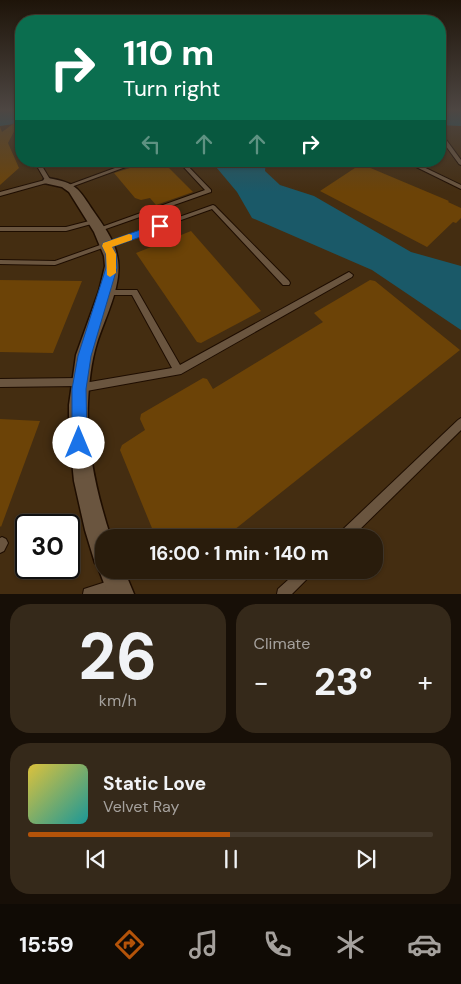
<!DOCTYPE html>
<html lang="en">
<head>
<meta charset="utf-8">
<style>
	:root { --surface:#291c0c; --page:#35291a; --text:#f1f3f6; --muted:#a5a19d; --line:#453a2d; --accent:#b45309 }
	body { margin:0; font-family:"DM Sans",sans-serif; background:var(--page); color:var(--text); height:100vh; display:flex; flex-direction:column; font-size:19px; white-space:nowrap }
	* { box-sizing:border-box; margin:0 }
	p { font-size:16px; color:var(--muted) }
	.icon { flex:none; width:28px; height:28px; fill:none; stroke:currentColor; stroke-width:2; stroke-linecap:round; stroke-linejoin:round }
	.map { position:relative; height:594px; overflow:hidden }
	.details { display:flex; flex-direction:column; gap:10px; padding:10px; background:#170f07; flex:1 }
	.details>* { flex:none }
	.top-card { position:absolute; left:15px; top:15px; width:431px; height:152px; border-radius:20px; box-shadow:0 1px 4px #0004,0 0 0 1px var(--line); background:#0b6e4f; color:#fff; overflow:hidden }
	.speed { position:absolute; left:15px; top:514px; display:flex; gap:10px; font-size:25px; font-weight:700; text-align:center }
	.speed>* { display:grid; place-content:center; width:65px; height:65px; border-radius:50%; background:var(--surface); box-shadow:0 1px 4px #0004,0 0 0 1px var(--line); line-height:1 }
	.speed .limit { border:2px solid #111; border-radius:8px; background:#fff; color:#111 }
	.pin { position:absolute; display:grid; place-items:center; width:42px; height:42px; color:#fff; margin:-21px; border-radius:10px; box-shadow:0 2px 8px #0006 }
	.me { position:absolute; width:55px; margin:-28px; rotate:0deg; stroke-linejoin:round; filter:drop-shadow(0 0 4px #0008) }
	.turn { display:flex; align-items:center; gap:18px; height:105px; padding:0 25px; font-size:22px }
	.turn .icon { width:65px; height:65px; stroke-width:2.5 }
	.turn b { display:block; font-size:35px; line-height:42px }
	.lanes { display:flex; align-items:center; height:48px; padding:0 25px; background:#0003; justify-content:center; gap:25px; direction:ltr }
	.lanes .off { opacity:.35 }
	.big { font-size:38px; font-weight:700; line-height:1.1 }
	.details .card { flex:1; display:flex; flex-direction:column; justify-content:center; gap:8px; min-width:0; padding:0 18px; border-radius:20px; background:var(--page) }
	.details .dial { align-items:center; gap:0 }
	.dial b { font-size:65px; line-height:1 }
	.song { display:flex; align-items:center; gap:15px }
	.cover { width:60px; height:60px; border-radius:8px; background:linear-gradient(135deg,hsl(50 70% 55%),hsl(180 70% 35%)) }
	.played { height:5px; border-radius:2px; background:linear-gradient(90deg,var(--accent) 50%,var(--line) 50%) }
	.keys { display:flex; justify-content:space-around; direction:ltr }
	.heat { display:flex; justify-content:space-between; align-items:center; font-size:28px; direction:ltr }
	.details .tiles { flex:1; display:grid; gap:10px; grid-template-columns:1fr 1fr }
	.card:last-child { grid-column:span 2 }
	.trip { position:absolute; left:95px; top:529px; width:288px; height:50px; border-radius:20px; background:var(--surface); box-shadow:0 1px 4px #0004,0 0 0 1px var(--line); font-weight:700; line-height:50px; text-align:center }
	.tabs { display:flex; height:80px; justify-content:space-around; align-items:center; background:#100b05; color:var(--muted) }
	.tabs .icon { width:35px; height:35px }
	.tabs .active { color:var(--accent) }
	.tabs b { font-size:22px; color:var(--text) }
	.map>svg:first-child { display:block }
	.built { fill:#442d11; fill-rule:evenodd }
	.water { fill:#1a5968 }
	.building { fill:#6c4307 }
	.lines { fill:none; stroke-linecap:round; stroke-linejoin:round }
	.lane-casing { stroke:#1e0d00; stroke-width:2 }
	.street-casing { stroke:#1e0d00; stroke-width:3 }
	.lane { fill:#6a553f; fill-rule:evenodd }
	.street { fill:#6a553f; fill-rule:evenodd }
	.route { fill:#1a73e8; stroke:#114b97 }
	.slow { fill:#f59e0b }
</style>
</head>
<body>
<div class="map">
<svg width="461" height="594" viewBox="0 0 461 594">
	<rect width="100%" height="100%" fill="#372510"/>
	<path class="built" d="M0 109H21V161H440V109H461V594H0ZM26 525H69V568H26ZM104 538H374V570H104Z"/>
	<g class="water">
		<polygon points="0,109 21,109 21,123 0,126"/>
		<polygon points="440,109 461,109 461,126 440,125"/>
		<polygon points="211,161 266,161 265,171 280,185 314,196 411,252 461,266 461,330 372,270 252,218 237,192"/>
	</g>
	<g class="building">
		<polygon points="21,118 8,143 19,168 0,185 0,127 2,132"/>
		<polygon points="152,161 162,161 193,192 156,205 150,198 141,200 135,198 114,173"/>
		<polygon points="361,164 449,201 448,202 461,208 461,218 456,223 453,222 427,247 320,191"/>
		<polygon points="191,231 261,311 201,343 197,342 136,253"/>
		<polygon points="0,280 82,281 53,353 0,352"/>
		<polygon points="370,280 375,281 460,350 224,538 156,538 120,450 122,445 145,430 140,419 141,414 203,378 207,379 213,389 323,322 314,313"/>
		<polygon points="0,419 40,421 1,527 0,526"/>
	</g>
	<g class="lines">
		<defs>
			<g id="lane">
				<polygon points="440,134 442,134 461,160 461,165 459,164 440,138"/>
				<polygon points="34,161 39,161 51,181 50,182 0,196 0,192 45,180"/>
				<polygon points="134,161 142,161 71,187 66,186"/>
				<polygon points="178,161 183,161 211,190 211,192 100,231 96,231 96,229 205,190"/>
				<polygon points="404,161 411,161 461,185 461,189"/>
				<polygon points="213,205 215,206 289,281 290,283 289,285 283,285 212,209 55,265 0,264 0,260 55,261"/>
				<polygon points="93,220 95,221 95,223 66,231 0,231 0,227 66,227"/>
				<polygon points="349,272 353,275 352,277 181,374 81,392 78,391 76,388 77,386 0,387 0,379 80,378 83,379 84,383 172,368 132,295 105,295 101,292 102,290 137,290 180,365"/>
				<polygon points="461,418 461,430 351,538 336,538 338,534 458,420"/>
				<polygon points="2,537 6,539 8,543 4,551 0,553 0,538"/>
				<polygon points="299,570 314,570 312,574 292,594 277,594 278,589"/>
				<polygon points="115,579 120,580 121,585 120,590 108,594 83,594 84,589"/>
			</g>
			<path id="street" d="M48 178C77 183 78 188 94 212 103 225 114 240 117 255 124 283 105 317 97 343 91 362 89 383 88 403 86 448 97 495 111 538H104V570H124L134 594H108L99 570 101 565 95 563 85 530 74 481 69 431V405L76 355 99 291 105 266 104 256 94 232 69 192 62 187 44 183 43 181 44 179Z"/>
		</defs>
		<use href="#lane" class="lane-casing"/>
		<use href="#street" class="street-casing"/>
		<use href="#lane" class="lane"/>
		<use href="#street" class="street"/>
	</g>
	<linearGradient id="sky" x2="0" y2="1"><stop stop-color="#1e1409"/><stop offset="0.57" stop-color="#4d4642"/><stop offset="1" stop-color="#4d4642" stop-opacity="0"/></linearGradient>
	<rect width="461" height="192" fill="url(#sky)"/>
	<polygon class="route" points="160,223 163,224 163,229 112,247 116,254 117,268 91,356 86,389 87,443 85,448 79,450 74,448 72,443 72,389 78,356 106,268 106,254 102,246 103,243"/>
	<polygon class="slow" points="129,234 132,235 132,240 112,247 116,254 116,273 110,277 107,275 106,254 102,246 103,243"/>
</svg>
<div class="speed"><div class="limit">30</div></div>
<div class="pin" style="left:160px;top:226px;background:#d93025"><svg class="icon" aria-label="arrive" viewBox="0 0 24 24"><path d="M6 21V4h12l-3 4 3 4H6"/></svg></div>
<svg class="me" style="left:79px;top:443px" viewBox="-20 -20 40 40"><circle r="19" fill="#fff"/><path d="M0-13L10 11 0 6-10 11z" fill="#1a73e8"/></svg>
<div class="trip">16:00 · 1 min · 140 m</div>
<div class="top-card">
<div class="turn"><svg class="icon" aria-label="right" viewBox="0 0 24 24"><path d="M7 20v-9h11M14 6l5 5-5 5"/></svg><div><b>110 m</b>Turn right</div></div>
<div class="lanes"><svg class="icon off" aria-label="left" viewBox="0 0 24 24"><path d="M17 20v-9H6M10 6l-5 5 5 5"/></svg><svg class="icon off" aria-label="ahead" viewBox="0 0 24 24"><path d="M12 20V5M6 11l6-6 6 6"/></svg><svg class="icon off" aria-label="ahead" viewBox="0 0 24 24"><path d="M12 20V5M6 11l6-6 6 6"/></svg><svg class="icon" aria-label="right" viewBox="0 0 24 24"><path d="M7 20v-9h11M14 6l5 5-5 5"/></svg></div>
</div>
</div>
<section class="details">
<div class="tiles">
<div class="card dial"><b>26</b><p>km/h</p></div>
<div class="card"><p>Climate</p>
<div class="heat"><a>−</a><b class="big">23°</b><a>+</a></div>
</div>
<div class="card">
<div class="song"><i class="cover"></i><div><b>Static Love</b><p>Velvet Ray</p></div></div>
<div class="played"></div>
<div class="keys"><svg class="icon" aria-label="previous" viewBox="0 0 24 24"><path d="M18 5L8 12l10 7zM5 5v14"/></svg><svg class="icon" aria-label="pause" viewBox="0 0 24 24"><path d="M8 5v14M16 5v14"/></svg><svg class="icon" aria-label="next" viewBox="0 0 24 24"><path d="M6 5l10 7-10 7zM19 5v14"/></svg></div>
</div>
</div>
</section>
<nav class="tabs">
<b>15:59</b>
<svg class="icon active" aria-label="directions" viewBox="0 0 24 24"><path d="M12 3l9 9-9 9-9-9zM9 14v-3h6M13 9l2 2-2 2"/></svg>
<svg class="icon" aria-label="music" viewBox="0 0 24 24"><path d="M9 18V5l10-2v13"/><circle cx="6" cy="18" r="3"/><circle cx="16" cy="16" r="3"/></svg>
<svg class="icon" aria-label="phone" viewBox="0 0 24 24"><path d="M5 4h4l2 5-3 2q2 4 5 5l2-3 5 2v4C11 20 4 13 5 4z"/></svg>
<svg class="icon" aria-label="climate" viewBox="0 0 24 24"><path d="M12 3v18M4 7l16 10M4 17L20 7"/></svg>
<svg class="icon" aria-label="car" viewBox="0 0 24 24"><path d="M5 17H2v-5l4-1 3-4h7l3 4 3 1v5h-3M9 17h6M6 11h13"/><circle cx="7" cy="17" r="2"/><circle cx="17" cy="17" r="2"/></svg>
</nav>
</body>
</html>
